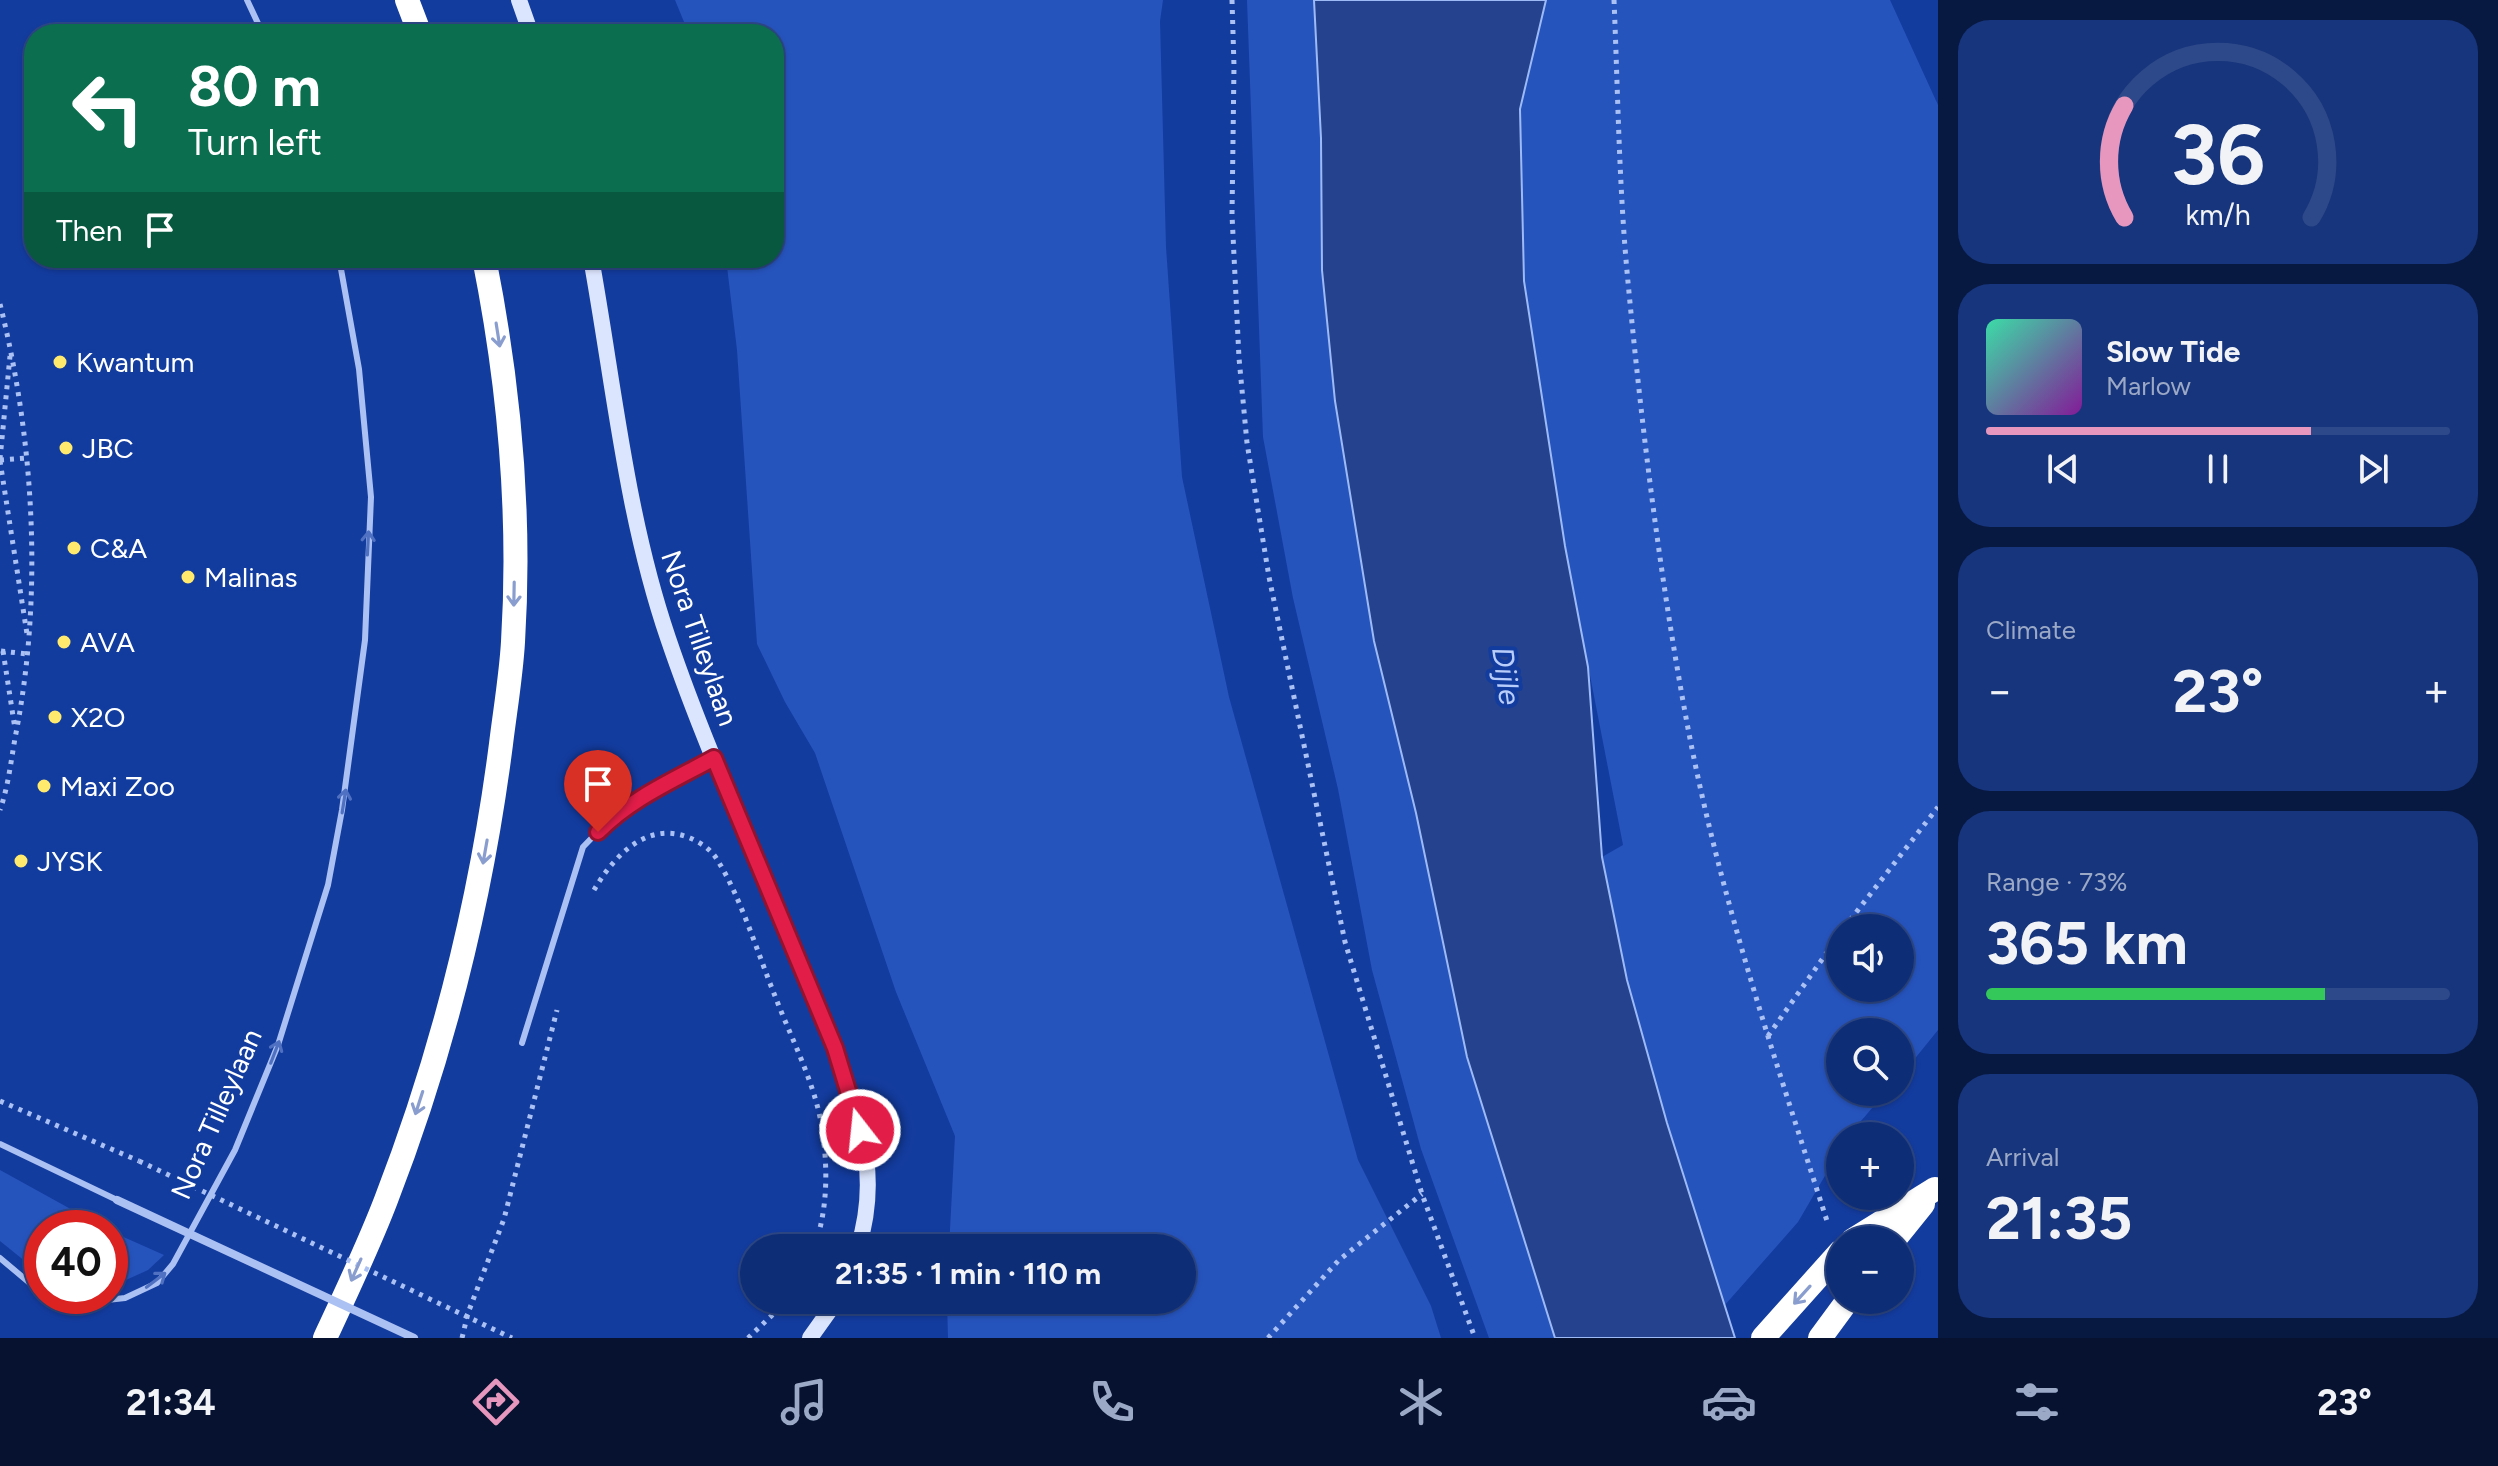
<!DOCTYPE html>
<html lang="en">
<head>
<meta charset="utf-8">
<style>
	:root { --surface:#0e2d77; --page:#17357c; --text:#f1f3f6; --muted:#9ba8c6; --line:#2e4989; --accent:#e797bd }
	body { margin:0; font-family:Figtree,sans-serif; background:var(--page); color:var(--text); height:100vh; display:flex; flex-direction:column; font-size:30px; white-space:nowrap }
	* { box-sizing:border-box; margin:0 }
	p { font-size:26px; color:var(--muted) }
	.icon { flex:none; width:44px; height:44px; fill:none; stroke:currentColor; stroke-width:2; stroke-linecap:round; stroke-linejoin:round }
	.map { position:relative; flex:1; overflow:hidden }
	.drawer { display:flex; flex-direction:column; gap:20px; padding:20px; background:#081941; width:560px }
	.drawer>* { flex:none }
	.top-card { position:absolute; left:24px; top:24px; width:760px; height:244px; border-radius:32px; box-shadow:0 2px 6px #0004,0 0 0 2px var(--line); background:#0b6e4f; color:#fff; overflow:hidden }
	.controls { position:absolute; left:1826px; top:914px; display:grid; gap:16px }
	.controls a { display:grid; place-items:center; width:88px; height:88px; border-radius:50%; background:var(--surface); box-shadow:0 2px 6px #0004,0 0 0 2px var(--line); font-size:40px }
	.speed { position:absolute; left:24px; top:1210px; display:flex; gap:16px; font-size:40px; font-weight:700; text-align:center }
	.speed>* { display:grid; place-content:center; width:104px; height:104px; border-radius:50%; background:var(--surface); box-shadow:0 2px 6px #0004,0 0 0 2px var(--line); line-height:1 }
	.speed .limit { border:12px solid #d22; background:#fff; color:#111 }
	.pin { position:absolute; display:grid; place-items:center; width:68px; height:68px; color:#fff; margin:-82px -34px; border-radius:50% 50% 50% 0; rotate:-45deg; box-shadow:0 0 8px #0007 }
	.pin .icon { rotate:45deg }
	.me { position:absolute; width:88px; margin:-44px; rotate:344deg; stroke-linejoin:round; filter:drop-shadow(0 0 6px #0008) }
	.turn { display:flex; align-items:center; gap:28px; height:168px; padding:0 32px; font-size:36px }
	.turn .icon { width:104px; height:104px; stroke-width:2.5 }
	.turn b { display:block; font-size:56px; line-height:68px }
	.then { display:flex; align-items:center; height:76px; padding:0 32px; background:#0003; gap:16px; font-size:30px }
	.big { font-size:60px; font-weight:700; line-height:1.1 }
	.drawer .tile { flex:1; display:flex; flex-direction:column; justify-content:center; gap:12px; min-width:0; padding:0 28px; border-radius:32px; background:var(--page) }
	.drawer .dial { align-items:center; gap:0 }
	.dial svg { height:208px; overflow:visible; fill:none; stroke:var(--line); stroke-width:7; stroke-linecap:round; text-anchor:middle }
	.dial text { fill:var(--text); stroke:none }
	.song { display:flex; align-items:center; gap:24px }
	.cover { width:96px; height:96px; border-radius:12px; background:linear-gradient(135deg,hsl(160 70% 55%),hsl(290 70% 35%)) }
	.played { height:8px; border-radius:4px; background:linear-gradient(90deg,var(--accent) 70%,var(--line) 70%) }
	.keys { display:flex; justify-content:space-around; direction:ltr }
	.heat { display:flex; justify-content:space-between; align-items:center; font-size:44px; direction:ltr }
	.charge { height:12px; border-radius:6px; background:linear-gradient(90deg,#34c759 73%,var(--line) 0) }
	.trip { position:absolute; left:740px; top:1234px; width:456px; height:80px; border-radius:40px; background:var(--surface); box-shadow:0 2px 6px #0004,0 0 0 2px var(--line); font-weight:700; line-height:80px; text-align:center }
	.tabs { display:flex; height:128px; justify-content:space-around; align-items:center; background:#061230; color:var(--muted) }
	.tabs .icon { width:56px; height:56px }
	.tabs .selected { color:var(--accent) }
	.tabs b { font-size:36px; color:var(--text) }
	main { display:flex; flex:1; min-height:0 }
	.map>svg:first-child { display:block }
	.green { fill:#2654bd; fill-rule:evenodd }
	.water { fill:#24428e; stroke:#9dbaf7; stroke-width:2 }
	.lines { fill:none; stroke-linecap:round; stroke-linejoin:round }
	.path { stroke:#abc1f4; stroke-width:5; stroke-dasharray:4 6; stroke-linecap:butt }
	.lane { stroke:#abc1f4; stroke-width:6 }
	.secondary { stroke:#dbe5fd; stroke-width:16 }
	.highway { stroke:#fff; stroke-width:24 }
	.path-bridge { stroke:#abc1f4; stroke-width:5; stroke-dasharray:4 6; stroke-linecap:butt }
	.street-bridge { stroke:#abc1f4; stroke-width:8 }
	.highway-bridge { stroke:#fff; stroke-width:24 }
	.oneway { stroke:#899ecf }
	.oneway2 { stroke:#5071c1 }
	.route-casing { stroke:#92132f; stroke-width:20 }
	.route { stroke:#e11d48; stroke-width:14 }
	.poi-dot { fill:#ffea6e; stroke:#133c9f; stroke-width:3 }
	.labels { text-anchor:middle; stroke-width:8; stroke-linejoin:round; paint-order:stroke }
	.poi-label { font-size:28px; fill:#fff; stroke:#133c9f; text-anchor:start }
	.street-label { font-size:28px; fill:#fff; stroke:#133c9f }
	.water-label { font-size:30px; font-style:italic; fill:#b8cdfa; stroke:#133c9f }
</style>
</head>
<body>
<main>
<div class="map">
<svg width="1938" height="1338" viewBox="0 0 1938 1338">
	<rect width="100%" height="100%" fill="#133c9f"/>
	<g class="green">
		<polygon points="675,0 1163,0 1160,21 1166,247 1182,477 1229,697 1358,1160 1431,1306 1441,1338 948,1338 947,1300 1182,1300 1182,1248 949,1248 955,1136 896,992 815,753 785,702 757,644 737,350 726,258 774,258 774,34 689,34"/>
		<polygon points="1247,0 1314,0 1321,138 1322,270 1335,401 1374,641 1416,813 1467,1057 1555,1338 1489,1338 1421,1149 1372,970 1338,789 1293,598 1263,437"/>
		<path d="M1546 0H1890L1938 105V1030L1900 1077V1032H1840V1092H1886L1848 1136H1840V1150L1798 1222 1724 1306 1667 1123 1627 980 1602 857 1623 845 1565 547 1524 286 1520 106ZM1840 928H1900V988H1840Z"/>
		<polygon points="0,1170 105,1228 42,1228 42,1270 26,1262 0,1241"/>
		<polygon points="110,1231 164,1255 148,1270 115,1285 110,1285"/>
	</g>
	<polygon class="water" points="1314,0 1546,0 1520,109 1524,281 1565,546 1588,667 1602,857 1627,980 1667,1123 1735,1338 1555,1338 1467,1057 1416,813 1374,641 1335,401 1322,270 1321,138"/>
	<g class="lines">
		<g class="path">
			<polyline points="1232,0 1234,66 1232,215 1239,358 1247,443 1269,577 1345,942 1422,1194 1475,1338"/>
			<path d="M1614 0C1618 94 1619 189 1628 282 1642 429 1660 578 1687 723 1719 894 1775 1059 1828 1224"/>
			<path d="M0 304C34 440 43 594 16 733 11 759 9 784 0 810"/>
			<polyline points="0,459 10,356"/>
			<polyline points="0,460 27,458"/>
			<polyline points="0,461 27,634"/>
			<polyline points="1,651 27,654"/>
			<polyline points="3,651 15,729"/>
			<path d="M594 890C614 856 647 820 690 838 701 843 712 850 718 861 741 898 758 954 775 996 791 1038 815 1083 822 1128 828 1168 828 1210 814 1248"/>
			<polyline points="1844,928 1938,807"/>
			<polyline points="1768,1036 1840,934"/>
			<polyline points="0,1101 139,1161"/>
			<polyline points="462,1338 468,1313 504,1219 557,1010"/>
			<polyline points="748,1338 788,1300"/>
			<polyline points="1268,1338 1339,1260 1422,1194"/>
		</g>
		<g class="lane">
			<polyline points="247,0 263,34"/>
			<polyline points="522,1043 583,847 612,817 711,760"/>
			<polyline points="0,1144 117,1200"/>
			<polyline points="0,1258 32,1285 42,1289"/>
			<polyline points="56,1296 89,1302 125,1298 157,1283 173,1264 235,1150 278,1045 328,885 342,810 365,640 371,497 359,369 339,258"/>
		</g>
		<g class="secondary">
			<polyline points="519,0 531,34"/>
			<path d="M591 258C614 385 626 515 668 638 706 750 757 859 802 969 827 1030 856 1092 866 1158 870 1188 867 1219 858 1248"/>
			<polyline points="810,1338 837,1300"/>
		</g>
		<g class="highway">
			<polyline points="407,0 420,34"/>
			<polyline points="1853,1240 1935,1189"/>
			<polyline points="1894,1240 1923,1204"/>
			<path d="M325 1338C346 1293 368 1247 386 1200 443 1053 481 900 501 744 505 711 511 676 513 642 521 514 509 383 484 258"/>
			<polyline points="1820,1338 1848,1300"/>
		</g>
		<polyline class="path-bridge" points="139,1161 512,1338"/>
		<polyline class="street-bridge" points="117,1200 414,1338"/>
		<polyline class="highway-bridge" points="1763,1338 1840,1252"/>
	</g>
	<defs><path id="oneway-shaft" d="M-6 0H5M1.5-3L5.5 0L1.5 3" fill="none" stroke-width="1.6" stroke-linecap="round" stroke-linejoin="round" transform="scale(2)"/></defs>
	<g class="oneway">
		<use href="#oneway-shaft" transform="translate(498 335) rotate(81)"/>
		<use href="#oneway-shaft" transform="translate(514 594) rotate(91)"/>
		<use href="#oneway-shaft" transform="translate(485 852) rotate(100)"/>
		<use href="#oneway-shaft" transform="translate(419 1103) rotate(108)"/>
		<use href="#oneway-shaft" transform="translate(356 1270) rotate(114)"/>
		<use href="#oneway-shaft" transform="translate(1802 1295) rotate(132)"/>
	</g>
	<g class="oneway2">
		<use href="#oneway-shaft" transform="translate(368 543) rotate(-87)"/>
		<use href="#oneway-shaft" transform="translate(344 801) rotate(-81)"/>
		<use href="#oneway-shaft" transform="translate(275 1052) rotate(-69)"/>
		<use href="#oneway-shaft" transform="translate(156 1280) rotate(-37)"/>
	</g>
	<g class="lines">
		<defs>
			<path id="route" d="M598 832C630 799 674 780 714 758L835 1048 860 1130"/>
		</defs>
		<use href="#route" class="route-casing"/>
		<use href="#route" class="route"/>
	</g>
	<g class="poi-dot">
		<circle cx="60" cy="362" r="8"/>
		<circle cx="66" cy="448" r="8"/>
		<circle cx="74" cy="548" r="8"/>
		<circle cx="188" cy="577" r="8"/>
		<circle cx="64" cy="642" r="8"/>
		<circle cx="55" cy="717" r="8"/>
		<circle cx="44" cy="786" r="8"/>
		<circle cx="21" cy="861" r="8"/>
	</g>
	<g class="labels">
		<g class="poi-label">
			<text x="76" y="372">Kwantum</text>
			<text x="82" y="458">JBC</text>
			<text x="90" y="558">C&amp;A</text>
			<text x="204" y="587">Malinas</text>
			<text x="80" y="652">AVA</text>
			<text x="71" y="727">X2O</text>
			<text x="60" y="796">Maxi Zoo</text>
			<text x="37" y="871">JYSK</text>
		</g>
		<g class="street-label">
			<text transform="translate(700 638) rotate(71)" y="10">Nora Tilleylaan</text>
			<text transform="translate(216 1114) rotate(-66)" y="10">Nora Tilleylaan</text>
		</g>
		<g class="water-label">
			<text transform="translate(1506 676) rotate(82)" y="10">Dijle</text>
		</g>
	</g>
</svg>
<div class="controls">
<a><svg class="icon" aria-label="sound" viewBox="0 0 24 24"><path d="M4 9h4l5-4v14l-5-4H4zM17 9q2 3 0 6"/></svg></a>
<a><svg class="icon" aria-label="search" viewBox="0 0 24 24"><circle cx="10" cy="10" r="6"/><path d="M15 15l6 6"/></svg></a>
<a>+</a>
<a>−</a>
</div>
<div class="speed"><div class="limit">40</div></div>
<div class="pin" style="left:598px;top:832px;background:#d93025"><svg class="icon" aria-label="arrive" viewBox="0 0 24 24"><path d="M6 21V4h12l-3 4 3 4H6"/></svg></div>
<svg class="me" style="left:860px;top:1130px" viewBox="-20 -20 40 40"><circle r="17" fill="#e11d48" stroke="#fff" stroke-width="3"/><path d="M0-11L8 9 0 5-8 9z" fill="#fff"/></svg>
<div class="trip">21:35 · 1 min · 110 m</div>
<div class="top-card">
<div class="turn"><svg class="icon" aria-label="left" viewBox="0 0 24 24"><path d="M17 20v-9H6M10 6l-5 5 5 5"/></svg><div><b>80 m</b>Turn left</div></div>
<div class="then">Then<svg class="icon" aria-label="arrive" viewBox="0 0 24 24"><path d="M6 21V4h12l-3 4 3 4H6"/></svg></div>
</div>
</div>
<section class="drawer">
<div class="tile dial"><svg viewBox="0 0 100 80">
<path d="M14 69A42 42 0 1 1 86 69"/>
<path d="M14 69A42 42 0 0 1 14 26" stroke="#e797bd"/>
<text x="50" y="56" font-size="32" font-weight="700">36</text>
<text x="50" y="72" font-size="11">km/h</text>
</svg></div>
<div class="tile">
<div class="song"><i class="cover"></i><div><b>Slow Tide</b><p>Marlow</p></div></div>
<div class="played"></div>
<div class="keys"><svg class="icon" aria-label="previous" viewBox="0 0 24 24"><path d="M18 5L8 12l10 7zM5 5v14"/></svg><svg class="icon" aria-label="pause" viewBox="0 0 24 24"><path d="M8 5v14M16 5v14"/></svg><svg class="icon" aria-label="next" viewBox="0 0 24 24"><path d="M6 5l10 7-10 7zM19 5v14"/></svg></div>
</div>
<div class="tile"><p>Climate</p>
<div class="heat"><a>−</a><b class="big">23°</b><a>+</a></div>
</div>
<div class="tile"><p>Range · 73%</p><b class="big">365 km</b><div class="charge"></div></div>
<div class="tile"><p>Arrival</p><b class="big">21:35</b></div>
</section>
</main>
<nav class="tabs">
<b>21:34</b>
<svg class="icon selected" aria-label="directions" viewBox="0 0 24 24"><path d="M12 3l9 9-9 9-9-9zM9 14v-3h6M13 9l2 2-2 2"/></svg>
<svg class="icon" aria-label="music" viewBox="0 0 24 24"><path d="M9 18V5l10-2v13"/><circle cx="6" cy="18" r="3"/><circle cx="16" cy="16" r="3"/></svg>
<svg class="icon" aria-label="phone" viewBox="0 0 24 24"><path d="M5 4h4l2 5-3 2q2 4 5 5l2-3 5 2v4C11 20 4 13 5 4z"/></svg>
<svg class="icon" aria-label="climate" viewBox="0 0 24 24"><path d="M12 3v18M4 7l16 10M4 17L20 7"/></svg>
<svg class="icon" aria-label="car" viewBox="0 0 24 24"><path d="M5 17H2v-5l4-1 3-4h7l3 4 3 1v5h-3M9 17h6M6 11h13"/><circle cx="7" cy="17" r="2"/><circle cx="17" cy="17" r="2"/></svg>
<svg class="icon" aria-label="filters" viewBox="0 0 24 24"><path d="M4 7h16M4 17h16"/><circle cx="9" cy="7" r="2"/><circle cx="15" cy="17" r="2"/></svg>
<b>23°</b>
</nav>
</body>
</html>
